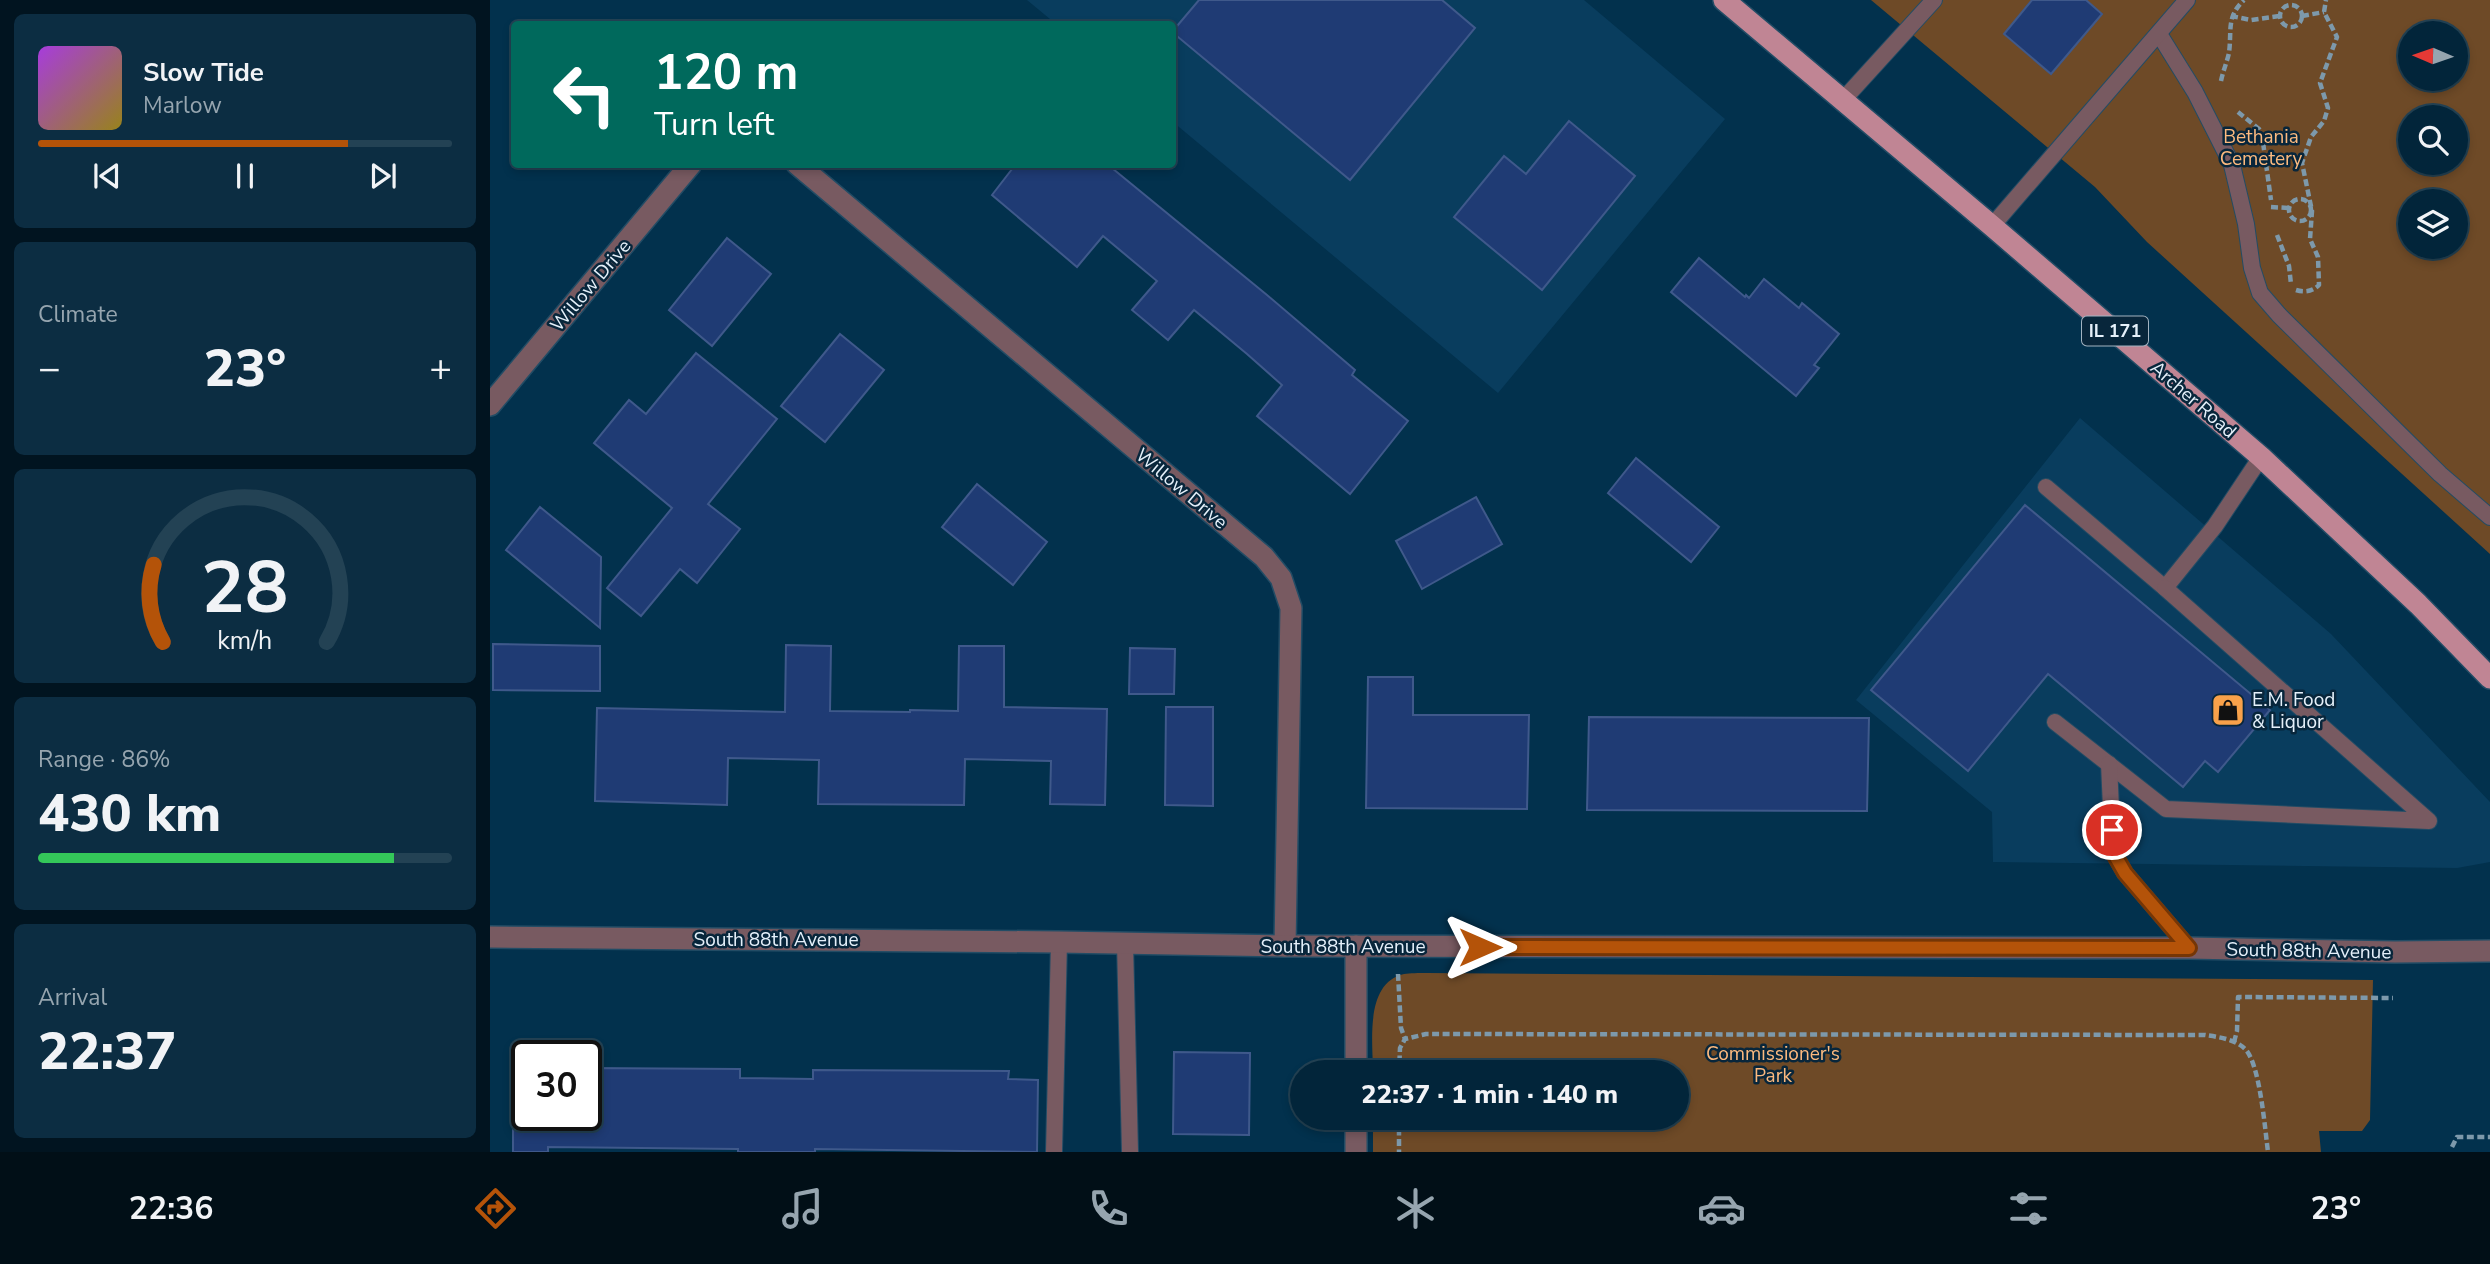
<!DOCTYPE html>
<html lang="en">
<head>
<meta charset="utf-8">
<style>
	:root { --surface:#02253a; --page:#0c2d42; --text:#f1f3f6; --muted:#96a5af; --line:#234254; --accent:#b45309 }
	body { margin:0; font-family:"Nunito Sans",sans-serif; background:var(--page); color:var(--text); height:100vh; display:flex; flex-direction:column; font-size:26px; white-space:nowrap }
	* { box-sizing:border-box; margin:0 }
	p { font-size:23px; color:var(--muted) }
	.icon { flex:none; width:38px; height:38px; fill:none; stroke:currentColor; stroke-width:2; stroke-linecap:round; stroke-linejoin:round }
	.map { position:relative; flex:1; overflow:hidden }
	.drawer { display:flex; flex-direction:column; gap:14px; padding:14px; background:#011420; width:490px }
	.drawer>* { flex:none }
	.top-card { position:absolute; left:21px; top:21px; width:665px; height:147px; border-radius:7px; box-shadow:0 4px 10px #0003,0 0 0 2px var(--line); background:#00695c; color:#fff; overflow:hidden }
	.needle { width:46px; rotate:272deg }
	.controls { position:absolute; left:1908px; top:21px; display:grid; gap:14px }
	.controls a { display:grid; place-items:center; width:70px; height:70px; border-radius:50%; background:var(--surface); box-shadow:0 4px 10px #0003,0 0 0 2px var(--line); font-size:35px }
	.speed { position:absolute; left:21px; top:1040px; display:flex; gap:14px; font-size:35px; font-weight:700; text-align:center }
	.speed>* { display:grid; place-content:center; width:91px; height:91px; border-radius:50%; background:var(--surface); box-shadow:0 4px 10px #0003,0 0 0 2px var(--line); line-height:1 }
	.speed .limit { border:4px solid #111; border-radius:10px; background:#fff; color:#111 }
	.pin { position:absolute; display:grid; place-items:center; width:60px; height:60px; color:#fff; margin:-30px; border:4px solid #fff; border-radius:50%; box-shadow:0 2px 7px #0007 }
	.me { position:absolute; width:77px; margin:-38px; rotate:90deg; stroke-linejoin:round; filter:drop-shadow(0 0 5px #0008) }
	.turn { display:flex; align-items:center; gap:24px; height:147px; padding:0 28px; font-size:32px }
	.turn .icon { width:91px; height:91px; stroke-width:2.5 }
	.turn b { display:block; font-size:49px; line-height:60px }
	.big { font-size:52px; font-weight:800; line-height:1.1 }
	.drawer .card { flex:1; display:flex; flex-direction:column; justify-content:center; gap:10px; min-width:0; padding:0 24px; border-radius:10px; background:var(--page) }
	.drawer .dial { align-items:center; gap:0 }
	.dial svg { height:182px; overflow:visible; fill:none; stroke:var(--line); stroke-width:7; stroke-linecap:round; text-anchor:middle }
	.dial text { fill:var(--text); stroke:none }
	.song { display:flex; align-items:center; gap:21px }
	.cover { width:84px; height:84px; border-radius:10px; background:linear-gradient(135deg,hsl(280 70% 55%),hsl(50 70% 35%)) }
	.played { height:7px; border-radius:4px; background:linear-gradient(90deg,var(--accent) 75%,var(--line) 75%) }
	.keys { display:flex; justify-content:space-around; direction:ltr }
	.heat { display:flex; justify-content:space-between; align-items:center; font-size:38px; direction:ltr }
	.charge { height:10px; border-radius:5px; background:linear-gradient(90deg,#34c759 86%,var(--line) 0) }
	.trip { position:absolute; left:800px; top:1060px; width:399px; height:70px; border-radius:35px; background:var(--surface); box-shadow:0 4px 10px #0003,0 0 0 2px var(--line); font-weight:800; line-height:70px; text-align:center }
	.menu { display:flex; height:112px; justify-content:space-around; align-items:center; background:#010f17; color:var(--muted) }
	.menu .icon { width:49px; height:49px }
	.menu .current { color:var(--accent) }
	.menu b { font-size:32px; color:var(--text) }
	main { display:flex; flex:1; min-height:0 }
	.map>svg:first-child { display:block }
	.built { fill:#093d5e }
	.green { fill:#6e4a27; fill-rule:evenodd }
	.building { fill:#1f3b74; stroke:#3f598b; stroke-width:2 }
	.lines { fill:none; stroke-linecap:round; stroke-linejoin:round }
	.lane-casing { stroke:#224c65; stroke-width:18 }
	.street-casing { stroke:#224c65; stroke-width:24 }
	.primary-casing { stroke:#224c65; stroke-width:24 }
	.path { stroke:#7d99ab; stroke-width:4.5; stroke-dasharray:7 3.5; stroke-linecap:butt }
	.lane { stroke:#785a61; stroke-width:16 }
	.street { stroke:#785a61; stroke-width:21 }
	.primary { stroke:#c08594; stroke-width:21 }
	.route-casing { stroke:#753606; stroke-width:18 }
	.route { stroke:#b45309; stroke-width:12 }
	.labels { text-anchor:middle; stroke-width:5; stroke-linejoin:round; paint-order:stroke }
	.shield { fill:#08263b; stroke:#a3b3c1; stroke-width:2 }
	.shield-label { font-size:18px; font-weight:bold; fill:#e5f0fa }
	.park-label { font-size:19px; fill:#fcba7f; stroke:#08263b }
	.street-label { font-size:19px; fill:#e5f0fa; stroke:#08263b }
	.poi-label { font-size:19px; fill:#e5f0fa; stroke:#08263b; text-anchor:start }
</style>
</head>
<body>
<main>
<section class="drawer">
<div class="card">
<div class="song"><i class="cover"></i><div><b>Slow Tide</b><p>Marlow</p></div></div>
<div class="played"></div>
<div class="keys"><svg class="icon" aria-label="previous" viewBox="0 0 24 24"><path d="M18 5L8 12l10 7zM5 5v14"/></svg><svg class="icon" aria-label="pause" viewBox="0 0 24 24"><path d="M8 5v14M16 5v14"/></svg><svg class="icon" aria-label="next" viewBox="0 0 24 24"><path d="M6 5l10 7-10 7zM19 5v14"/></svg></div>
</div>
<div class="card"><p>Climate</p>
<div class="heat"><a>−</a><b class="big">23°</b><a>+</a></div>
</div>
<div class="card dial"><svg viewBox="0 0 100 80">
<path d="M14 69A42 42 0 1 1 86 69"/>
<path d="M14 69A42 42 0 0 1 10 35" stroke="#b45309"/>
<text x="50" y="56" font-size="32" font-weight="700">28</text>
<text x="50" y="72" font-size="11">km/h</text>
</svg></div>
<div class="card"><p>Range · 86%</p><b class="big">430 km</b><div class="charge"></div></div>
<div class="card"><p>Arrival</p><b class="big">22:37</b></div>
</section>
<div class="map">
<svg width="2000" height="1152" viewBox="0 0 2000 1152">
	<rect width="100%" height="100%" fill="#02314d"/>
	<g class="built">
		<polygon points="537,0 1094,0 1235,119 1008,393 683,122 682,24 566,24"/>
		<polygon points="1590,418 1841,634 2000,802 2000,862 1967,868 1503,862 1502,812 1366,700"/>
	</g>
	<g class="green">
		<path d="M1381 0H2000V554L1657 242 1605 187ZM1920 33H1965V79H1920ZM1920 117H1965V163H1920ZM1920 201H1965V247H1920Z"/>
		<path d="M936 973 1883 980 1880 1120 1872 1131H1829L1831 1152H883V1118H1186V1073H883C883 1043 874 983 914 974 920 973 929 973 936 973Z"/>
	</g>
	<g class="building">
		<polygon points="709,0 952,0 985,28 860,180 682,32"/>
		<polygon points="1542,0 1596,0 1612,14 1561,74 1514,34"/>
		<polygon points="1079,121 1145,176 1052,290 964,217 1014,156 1036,174"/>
		<polygon points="526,164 617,164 777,295 865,370 862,375 918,421 860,494 767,416 792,385 757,354 704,310 678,340 642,310 667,281 613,236 587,267 502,195"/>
		<polygon points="237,238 281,274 222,346 179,310"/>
		<polygon points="1209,258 1255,297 1256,295 1259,298 1274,279 1309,308 1312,303 1349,334 1324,365 1329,368 1306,396 1181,292"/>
		<polygon points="350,334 394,370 335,442 291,406"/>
		<polygon points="206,353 287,419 218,504 250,529 207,583 190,569 151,616 117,588 182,508 104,443 139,400 156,414"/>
		<polygon points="1146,458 1229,527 1201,562 1118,493"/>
		<polygon points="487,484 557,542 523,585 452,527"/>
		<polygon points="986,497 1012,544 932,589 906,541"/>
		<polygon points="1535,505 1780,710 1728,772 1715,761 1693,787 1558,674 1478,771 1381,690"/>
		<polygon points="50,507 111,557 110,628 16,550"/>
		<polygon points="3,644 110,646 110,691 3,690"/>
		<polygon points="296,645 341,646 340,711 420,712 420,710 468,711 469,646 514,646 514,707 617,709 615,805 560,804 561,761 475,759 474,805 328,804 329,760 238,758 237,805 105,801 107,708 295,712"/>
		<polygon points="640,648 685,649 684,694 639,694"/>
		<polygon points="878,677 923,677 923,715 1039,715 1037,809 876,808"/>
		<polygon points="676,707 723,707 723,806 675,805"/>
		<polygon points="1099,717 1379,718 1377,811 1097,810"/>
		<polygon points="684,1052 760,1053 759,1135 683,1134"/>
		<polygon points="96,1068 250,1069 250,1078 323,1079 323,1070 519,1071 518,1079 548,1080 547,1152 325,1149 325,1152 248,1152 248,1149 58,1147 58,1152 23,1152 23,1115 96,1115"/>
	</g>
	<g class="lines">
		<defs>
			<g id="lane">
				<polyline points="1669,34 1705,92 1742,165 1756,224 1762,268 1770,293 1789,315 1950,474 2000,517"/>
				<polyline points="1353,100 1444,0"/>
				<polyline points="1502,226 1697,0"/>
				<polyline points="1556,487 1675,588 1725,526 1771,457"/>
				<polyline points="1565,722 1676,809 1939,821 1675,588"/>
				<polyline points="1619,764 1623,852 1635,873 1699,948"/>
				<polyline points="635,943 640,1152"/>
				<polyline points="564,1152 569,942"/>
			</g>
			<g id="street">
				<polyline points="307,164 774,557 791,578 801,608 795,946"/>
				<polyline points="0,405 201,164"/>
				<polyline points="0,937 569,942 795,946 1699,948 1905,952 2000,951"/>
				<polyline points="866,1073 866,946"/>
				<polyline points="866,1152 866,1118"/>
			</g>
			<polyline id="primary" points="1234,0 1502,226 1771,457 1928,604 2000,678"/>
		</defs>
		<use href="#lane" class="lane-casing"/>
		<use href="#street" class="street-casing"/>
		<use href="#primary" class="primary-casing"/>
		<g class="path">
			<circle cx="1801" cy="16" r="11"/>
			<polyline points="1741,16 1761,20 1790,16"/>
			<polyline points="1812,16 1834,12"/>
			<path d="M1731 81C1733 71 1737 62 1739 53 1742 30 1736 17 1754 0"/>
			<polyline points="1748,112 1769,129 1772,135 1781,200"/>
			<circle cx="1810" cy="210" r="11"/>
			<polyline points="1781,207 1799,208"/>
			<polyline points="1787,235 1799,266 1801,284"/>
			<path d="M1806 290C1815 293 1823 291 1829 285L1828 257 1820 239 1822 211 1812 163 1821 137 1834 121 1838 108 1830 83 1847 37 1834 12 1836 0"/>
			<polyline points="908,974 911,1028 915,1039"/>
			<polyline points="1744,1042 1747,1031 1748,997 1903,998"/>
			<path d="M909 1073 910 1048 915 1039 936 1034 1715 1035C1728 1037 1746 1039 1756 1050 1770 1066 1775 1129 1778 1152"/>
			<polyline points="909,1118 909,1152"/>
			<polyline points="1962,1147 1967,1137 2000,1137"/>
		</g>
		<use href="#lane" class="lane"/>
		<use href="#street" class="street"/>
		<use href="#primary" class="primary"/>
	</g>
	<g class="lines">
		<defs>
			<polyline id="route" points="990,947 1699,948 1635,873 1623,852 1622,830"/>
		</defs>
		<use href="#route" class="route-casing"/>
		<use href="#route" class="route"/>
	</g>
	<defs>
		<symbol id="shop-square" viewBox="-11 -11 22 22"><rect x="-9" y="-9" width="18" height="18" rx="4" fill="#f8a14a" stroke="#08263b"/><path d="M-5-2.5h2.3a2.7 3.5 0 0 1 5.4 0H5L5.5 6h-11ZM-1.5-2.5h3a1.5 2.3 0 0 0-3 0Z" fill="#111"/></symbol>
	</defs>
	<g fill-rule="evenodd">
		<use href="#shop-square" x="1719" y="691" width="38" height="38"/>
	</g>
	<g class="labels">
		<rect class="shield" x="1592" y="316.5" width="66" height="29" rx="5"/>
		<g class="shield-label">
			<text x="1625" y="337">IL 171</text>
		</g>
		<g class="park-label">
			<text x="1771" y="143">Bethania<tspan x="1771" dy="22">Cemetery</tspan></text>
			<text x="1283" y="1060">Commissioner's<tspan x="1283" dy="22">Park</tspan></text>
		</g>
		<g class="street-label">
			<text transform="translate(100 285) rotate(-50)" y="7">Willow Drive</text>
			<text transform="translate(1704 399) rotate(41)" y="7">Archer Road</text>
			<text transform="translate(692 488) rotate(40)" y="7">Willow Drive</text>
			<text x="286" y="946">South 88th Avenue</text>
			<text x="853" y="953">South 88th Avenue</text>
			<text transform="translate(1819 950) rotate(1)" y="7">South 88th Avenue</text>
		</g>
		<g class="poi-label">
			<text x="1762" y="706">E.M. Food<tspan x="1762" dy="22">&amp; Liquor</tspan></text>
		</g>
	</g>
</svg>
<div class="controls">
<a><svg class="needle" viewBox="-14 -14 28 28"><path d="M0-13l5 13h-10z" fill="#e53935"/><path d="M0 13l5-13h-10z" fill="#96a5af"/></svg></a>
<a><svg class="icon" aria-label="search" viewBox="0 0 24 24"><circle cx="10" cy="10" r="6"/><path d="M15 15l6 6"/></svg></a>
<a><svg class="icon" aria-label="layers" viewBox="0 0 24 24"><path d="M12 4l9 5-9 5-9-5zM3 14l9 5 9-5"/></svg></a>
</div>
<div class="speed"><div class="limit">30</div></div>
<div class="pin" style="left:1622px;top:830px;background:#d93025"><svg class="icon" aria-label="arrive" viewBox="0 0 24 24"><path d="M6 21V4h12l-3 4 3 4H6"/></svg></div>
<svg class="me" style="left:990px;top:947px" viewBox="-20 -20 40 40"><path d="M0-17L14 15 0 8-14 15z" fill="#b45309" stroke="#fff" stroke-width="4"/></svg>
<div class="trip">22:37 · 1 min · 140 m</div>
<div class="top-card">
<div class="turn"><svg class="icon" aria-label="left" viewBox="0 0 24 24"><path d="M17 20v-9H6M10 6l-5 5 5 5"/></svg><div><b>120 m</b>Turn left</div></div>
</div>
</div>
</main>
<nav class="menu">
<b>22:36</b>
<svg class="icon current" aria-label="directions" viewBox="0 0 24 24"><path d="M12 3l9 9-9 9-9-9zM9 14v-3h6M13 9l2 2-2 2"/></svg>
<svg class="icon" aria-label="music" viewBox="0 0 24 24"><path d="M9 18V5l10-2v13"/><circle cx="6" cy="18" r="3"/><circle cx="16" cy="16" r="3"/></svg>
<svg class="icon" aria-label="phone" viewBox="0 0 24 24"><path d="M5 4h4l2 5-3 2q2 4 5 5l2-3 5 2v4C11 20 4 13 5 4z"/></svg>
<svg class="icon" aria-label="climate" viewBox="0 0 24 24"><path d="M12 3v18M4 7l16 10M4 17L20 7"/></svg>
<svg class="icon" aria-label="car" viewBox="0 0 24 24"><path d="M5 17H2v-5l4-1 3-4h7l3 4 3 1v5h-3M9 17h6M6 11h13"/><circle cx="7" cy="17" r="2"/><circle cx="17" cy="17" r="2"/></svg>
<svg class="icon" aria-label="filters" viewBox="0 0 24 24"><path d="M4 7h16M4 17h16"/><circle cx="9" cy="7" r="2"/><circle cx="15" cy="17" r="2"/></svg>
<b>23°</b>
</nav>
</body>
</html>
